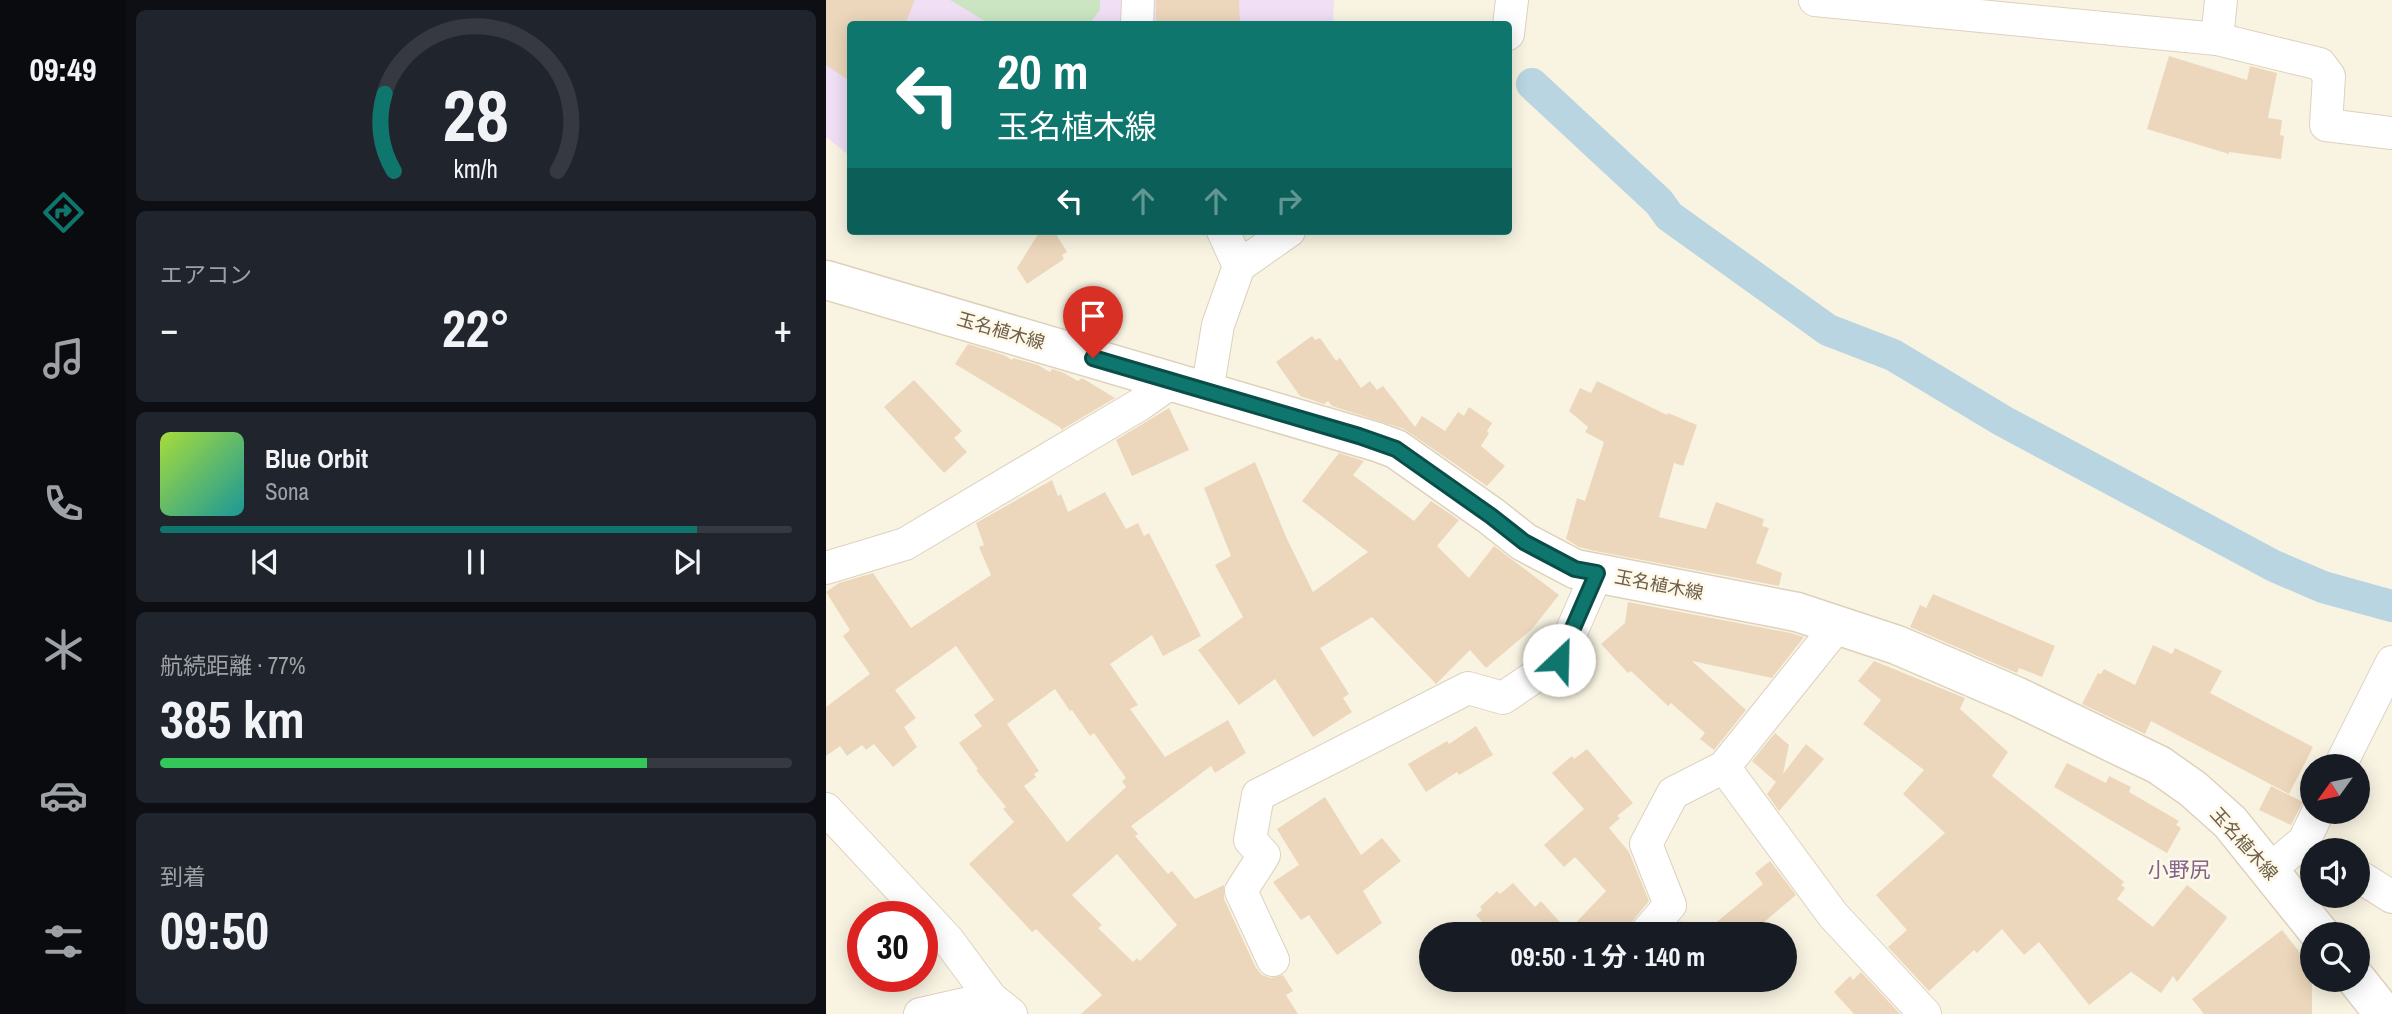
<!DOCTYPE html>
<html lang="ja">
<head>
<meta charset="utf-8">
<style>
	:root { --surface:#171b24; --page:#20242c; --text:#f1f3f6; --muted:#9ea1a6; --line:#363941; --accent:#0f766e }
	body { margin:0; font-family:"Archivo Narrow","Noto Sans JP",sans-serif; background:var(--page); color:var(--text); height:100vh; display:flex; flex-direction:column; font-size:26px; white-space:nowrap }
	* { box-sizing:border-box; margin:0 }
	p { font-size:23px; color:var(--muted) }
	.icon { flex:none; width:38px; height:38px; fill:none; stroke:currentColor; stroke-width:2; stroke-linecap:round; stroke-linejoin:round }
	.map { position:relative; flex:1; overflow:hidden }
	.drawer { display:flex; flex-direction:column; gap:10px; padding:10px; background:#0d0f14; width:700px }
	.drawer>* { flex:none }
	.guide { position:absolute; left:21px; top:21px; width:665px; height:214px; border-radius:7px; box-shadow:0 4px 18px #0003; background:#0f766e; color:#fff; overflow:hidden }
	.needle { width:46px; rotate:237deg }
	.controls { position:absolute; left:1474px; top:754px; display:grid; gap:14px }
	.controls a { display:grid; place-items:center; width:70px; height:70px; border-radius:50%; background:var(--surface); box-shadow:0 4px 18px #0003; font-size:35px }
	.speed { position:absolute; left:21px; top:901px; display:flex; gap:14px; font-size:35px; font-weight:700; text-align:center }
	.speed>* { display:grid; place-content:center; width:91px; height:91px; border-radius:50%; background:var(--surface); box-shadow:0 4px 18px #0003; line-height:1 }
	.speed .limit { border:10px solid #d22; background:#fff; color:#111 }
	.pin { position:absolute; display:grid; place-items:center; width:60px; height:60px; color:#fff; margin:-72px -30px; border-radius:50% 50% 50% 0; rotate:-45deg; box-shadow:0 0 7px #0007 }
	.pin .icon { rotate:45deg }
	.me { position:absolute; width:77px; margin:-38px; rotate:24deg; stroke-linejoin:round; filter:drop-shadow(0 0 5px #0008) }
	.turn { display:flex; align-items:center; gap:24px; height:147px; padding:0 35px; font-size:32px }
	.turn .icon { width:91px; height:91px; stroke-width:2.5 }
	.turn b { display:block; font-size:49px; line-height:60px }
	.lanes { display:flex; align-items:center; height:66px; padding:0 35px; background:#0003; justify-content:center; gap:35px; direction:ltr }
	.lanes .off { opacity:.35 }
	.big { font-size:52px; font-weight:700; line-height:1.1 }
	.drawer .tile { flex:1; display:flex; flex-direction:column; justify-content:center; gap:10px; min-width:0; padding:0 24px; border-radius:10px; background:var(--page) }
	.drawer .dial { align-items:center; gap:0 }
	.dial svg { height:182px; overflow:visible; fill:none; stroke:var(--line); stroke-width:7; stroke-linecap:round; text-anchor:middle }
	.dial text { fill:var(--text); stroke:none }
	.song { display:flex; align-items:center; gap:21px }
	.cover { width:84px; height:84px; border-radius:10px; background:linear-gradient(135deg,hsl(80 70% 55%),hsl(180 70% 35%)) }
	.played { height:7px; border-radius:4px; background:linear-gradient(90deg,var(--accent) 85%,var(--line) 85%) }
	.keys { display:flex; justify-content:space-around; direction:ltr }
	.heat { display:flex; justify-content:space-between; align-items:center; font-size:38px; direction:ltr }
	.charge { height:10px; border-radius:5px; background:linear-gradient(90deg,#34c759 77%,var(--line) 0) }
	.trip { position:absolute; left:593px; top:922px; width:378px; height:70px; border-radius:35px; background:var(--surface); box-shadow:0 4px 18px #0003; font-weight:700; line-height:70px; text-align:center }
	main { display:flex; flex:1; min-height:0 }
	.tabs { display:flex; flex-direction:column; width:126px; justify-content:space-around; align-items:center; background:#090b0e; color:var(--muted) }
	.tabs .icon { width:49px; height:49px }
	.tabs .on { color:var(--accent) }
	.tabs b { font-size:32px; color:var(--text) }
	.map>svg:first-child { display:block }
	.education { fill:#f1dff5 }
	.green { fill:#cbe5c2 }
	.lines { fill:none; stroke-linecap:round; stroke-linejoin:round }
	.canal { stroke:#b9d5e1; stroke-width:32 }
	.building { fill:#ecd7bc; fill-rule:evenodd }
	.minor-casing { stroke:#ddd1bf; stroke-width:34 }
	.secondary-casing { stroke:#ded1ba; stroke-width:41 }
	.minor { stroke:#fff; stroke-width:32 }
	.secondary { stroke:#fff; stroke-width:38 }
	.route-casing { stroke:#0a4d48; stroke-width:18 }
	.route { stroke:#0f766e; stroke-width:12 }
	.labels { text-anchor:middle; stroke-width:5; stroke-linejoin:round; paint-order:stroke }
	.street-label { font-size:18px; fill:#6e5d4b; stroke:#fdf8e7 }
	.quarter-label { font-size:21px; fill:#84638b; stroke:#fdf8e7 }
</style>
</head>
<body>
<main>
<nav class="tabs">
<b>09:49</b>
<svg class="icon on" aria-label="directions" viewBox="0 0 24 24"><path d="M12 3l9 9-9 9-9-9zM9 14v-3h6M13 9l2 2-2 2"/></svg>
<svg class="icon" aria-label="music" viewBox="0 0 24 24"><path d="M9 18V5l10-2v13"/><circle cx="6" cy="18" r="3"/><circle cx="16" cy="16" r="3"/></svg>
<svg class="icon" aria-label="phone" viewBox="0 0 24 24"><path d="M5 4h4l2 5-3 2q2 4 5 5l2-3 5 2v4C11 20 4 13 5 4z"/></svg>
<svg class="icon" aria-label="climate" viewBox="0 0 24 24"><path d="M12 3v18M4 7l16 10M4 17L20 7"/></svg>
<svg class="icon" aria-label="car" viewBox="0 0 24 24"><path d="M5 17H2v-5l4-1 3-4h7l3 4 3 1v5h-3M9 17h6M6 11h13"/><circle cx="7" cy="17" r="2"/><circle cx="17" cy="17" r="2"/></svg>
<svg class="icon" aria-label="filters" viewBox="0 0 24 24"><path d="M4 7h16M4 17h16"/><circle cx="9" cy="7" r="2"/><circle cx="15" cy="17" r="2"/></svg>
</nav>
<section class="drawer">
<div class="tile dial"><svg viewBox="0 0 100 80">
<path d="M14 69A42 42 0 1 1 86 69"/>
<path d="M14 69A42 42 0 0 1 10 35" stroke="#0f766e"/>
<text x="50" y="56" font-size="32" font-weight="700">28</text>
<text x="50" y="72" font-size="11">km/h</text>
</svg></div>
<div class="tile"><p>エアコン</p>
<div class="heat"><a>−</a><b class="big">22°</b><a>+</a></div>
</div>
<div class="tile">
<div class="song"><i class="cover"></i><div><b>Blue Orbit</b><p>Sona</p></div></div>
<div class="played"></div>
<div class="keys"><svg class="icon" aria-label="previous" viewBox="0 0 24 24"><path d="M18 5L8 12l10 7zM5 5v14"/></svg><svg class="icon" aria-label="pause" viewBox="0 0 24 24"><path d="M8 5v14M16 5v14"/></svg><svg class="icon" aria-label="next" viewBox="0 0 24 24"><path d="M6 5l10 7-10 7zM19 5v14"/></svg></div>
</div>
<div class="tile"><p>航続距離 · 77%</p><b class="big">385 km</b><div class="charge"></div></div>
<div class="tile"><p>到着</p><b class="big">09:50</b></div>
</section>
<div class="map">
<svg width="1566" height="1014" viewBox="0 0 1566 1014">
	<rect width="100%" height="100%" fill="#f9f4e2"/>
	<g class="education">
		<polygon points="0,0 295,0 297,24 24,24 24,156 0,137"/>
		<polygon points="320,0 508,0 507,24 319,24"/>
	</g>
	<polygon class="green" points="124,0 274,0 274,10 263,24 164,24"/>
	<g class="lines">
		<polyline class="canal" points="706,84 833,202 843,216 1002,330 1067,355 1177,421 1448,566 1497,587 1566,606"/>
	</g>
	<g class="building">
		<polygon points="0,0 89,0 79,24 24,24 24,81 0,65"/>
		<polygon points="330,0 413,0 414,24 330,24"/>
		<polygon points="1343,56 1421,80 1424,66 1451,73 1442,118 1456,120 1454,135 1458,136 1455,159 1403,152 1403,154 1321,129"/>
		<polygon points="214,231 228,231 241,252 236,255 238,259 201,284 191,268"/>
		<polygon points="486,336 489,340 494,338 510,361 514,358 535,388 544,381 551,390 557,386 589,427 596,416 619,431 632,412 638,416 643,407 666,423 661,431 663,433 655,446 679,466 661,486 578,429 506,406 502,401 498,404 474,396 450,362"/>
		<polygon points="142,344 178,355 186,360 187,358 212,365 224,372 226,369 238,373 252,381 256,378 289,398 235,430 235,428 129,364"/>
		<polygon points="88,380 136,431 128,438 141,452 118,473 58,407"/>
		<polygon points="771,381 841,415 842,413 871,425 857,466 848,463 833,517 880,529 890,502 938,519 936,526 943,528 930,563 956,573 953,586 769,551 753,547 740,539 751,498 759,501 778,442 759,432 762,427 743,411 754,388 765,393"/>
		<polygon points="343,408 363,450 306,476 290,440"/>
		<polygon points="513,453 538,461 527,475 588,521 605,501 633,520 611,546 643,578 668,546 733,595 706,629 660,668 644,650 610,684 546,617 494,648 523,694 517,698 526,712 487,737 449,679 413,705 372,650 417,617 389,565 405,556 378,488 429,462 461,539 487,592 542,552 476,501"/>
		<path d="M226 480 232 496 235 494 242 512 279 492 300 529 312 523 318 536 323 533 375 636 337 656 326 635 284 664 312 705 304 709 339 757 402 720 420 753 389 773 385 766 305 826 312 834 309 836 342 874 346 871 369 899 398 885V899L430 968 436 975 445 978 457 975 467 991 460 995 472 1014H255L276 995 210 929 206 932 143 864 188 822 177 809 180 807 150 770 152 769 133 743 156 726 148 715 168 700 130 646 69 690 90 718 78 727 91 747 67 767 48 744 40 750 36 745 21 756 14 746 0 756V707L44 674 17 636 24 630 0 592 13 583 47 573 85 628 165 575 153 547 158 545 150 523ZM229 689 244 711 246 710 264 736 268 733 300 778 296 781 300 787 241 842 198 786 210 777 208 774 213 771 181 724ZM291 854 351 925 314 961 311 958 307 962 272 928 276 925 246 895Z"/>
		<polygon points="1107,594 1229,646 1216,677 1193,668 1191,673 1084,627 1094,605 1100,608"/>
		<polygon points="802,602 965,633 978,637 946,678 866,661 920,710 888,750 874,739 879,733 845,703 842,706 805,671 802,673 775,644 799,623"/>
		<polygon points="1327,645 1346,654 1349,648 1396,671 1384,693 1487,747 1463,794 1325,721 1319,734 1256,704 1272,673 1275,674 1278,669 1309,685"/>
		<polygon points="1048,661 1139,698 1134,709 1182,752 1166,776 1298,882 1295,885 1299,888 1291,899 1327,927 1361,885 1400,916 1401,918 1351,982 1347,976 1335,993 1305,972 1263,1005 1213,942 1198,955 1176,929 1151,953 1148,950 1103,991 1062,947 1081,930 1050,895 1119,833 1077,794 1098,770 1037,724 1055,700 1032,681"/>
		<polygon points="650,726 667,755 633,775 631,772 600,792 582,764 621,741 623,744"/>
		<polygon points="949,733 963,745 957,774 980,744 998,759 953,811 941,794 950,782 926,761"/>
		<polygon points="761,749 807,803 791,816 794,818 783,828 803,852 823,901 805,923 801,934 667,934 650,915 656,910 654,907 671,891 674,894 687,883 709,907 715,901 742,931 780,891 749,857 738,867 718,845 758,809 726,773 746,756 748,759"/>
		<polygon points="1241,763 1280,783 1283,776 1305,787 1303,792 1353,821 1350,825 1355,828 1341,853 1228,787"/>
		<polygon points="1445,786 1477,802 1465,825 1433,810"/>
		<polygon points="499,797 535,855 556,838 575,861 537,891 556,923 511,955 483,915 475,920 447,882 473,865 451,829"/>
		<polygon points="944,861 970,895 924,934 876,934 937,884 929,873"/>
		<polygon points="855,921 866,934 843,934"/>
		<polygon points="1456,930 1486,968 1486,1014 1378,1014 1366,999"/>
		<polygon points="1035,972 1074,1014 1028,1014 1008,992 1024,976 1027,980"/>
	</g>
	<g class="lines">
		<defs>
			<g id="minor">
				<polyline points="989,0 1391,39 1494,64 1503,76 1500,125 1566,133"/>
				<polyline points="311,24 312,0"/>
				<polyline points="682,34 686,0"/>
				<polyline points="1391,39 1395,0"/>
				<polyline points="413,266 463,231"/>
				<polyline points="381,392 392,325 413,266 397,231"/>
				<polyline points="0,568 79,544 313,405 347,381"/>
				<polyline points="1514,766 1566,662"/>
				<polyline points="898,767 1007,915 1099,1014"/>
				<polyline points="0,809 122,940 165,998 185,1014"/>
				<polyline points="1443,870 1478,841 1492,812"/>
				<polyline points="1531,875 1566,897"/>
				<polyline points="819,934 844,905 820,844 847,793 898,767 1012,625"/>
				<polyline points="447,960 415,891 438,855 424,840 432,795 642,688 677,698 733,660 771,573"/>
				<polyline points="94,1014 165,998"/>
			</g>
			<g id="secondary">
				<polyline points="0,280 551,442 570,449 665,516 698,542 749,569 971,612 1071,645 1192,697 1333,765 1367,789 1404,822 1494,934"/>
				<polyline points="1531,980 1558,1014"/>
			</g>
		</defs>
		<use href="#minor" class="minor-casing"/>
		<use href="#secondary" class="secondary-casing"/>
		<use href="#minor" class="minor"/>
		<use href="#secondary" class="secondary"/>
	</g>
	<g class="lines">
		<defs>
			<polyline id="route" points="267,358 533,436 570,449 665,516 698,542 749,569 771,573 733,660"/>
		</defs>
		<use href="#route" class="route-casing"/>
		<use href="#route" class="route"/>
	</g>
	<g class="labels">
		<g class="street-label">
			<text transform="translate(175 331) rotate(16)" y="6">玉名植木線</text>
			<text transform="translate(833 585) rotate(11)" y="6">玉名植木線</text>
			<text transform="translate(1418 844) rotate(48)" y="6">玉名植木線</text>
		</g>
		<g class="quarter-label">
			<text x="1353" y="877">小野尻</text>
		</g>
	</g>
</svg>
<div class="controls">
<a><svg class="needle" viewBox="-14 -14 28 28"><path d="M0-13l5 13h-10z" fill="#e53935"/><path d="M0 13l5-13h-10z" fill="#9ea1a6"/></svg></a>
<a><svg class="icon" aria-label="sound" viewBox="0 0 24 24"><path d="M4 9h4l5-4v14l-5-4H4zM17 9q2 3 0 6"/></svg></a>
<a><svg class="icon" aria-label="search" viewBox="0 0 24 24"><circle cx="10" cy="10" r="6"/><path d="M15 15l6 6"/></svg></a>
</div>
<div class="speed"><div class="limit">30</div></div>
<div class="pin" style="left:267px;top:358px;background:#d93025"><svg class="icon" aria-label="arrive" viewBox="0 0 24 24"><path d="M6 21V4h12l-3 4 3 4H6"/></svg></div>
<svg class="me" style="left:733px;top:660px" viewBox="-20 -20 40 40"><circle r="19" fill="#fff"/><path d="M0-13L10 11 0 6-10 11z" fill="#0f766e"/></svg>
<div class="trip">09:50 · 1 分 · 140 m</div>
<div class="guide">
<div class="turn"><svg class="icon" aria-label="left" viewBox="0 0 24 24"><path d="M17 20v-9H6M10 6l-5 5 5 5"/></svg><div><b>20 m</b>玉名植木線</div></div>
<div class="lanes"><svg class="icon" aria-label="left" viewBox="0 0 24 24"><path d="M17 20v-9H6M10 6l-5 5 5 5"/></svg><svg class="icon off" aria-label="ahead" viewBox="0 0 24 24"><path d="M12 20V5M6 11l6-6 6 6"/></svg><svg class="icon off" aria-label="ahead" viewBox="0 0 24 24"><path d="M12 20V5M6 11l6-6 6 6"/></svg><svg class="icon off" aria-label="right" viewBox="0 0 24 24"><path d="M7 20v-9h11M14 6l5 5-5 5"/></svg></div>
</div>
</div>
</main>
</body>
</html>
